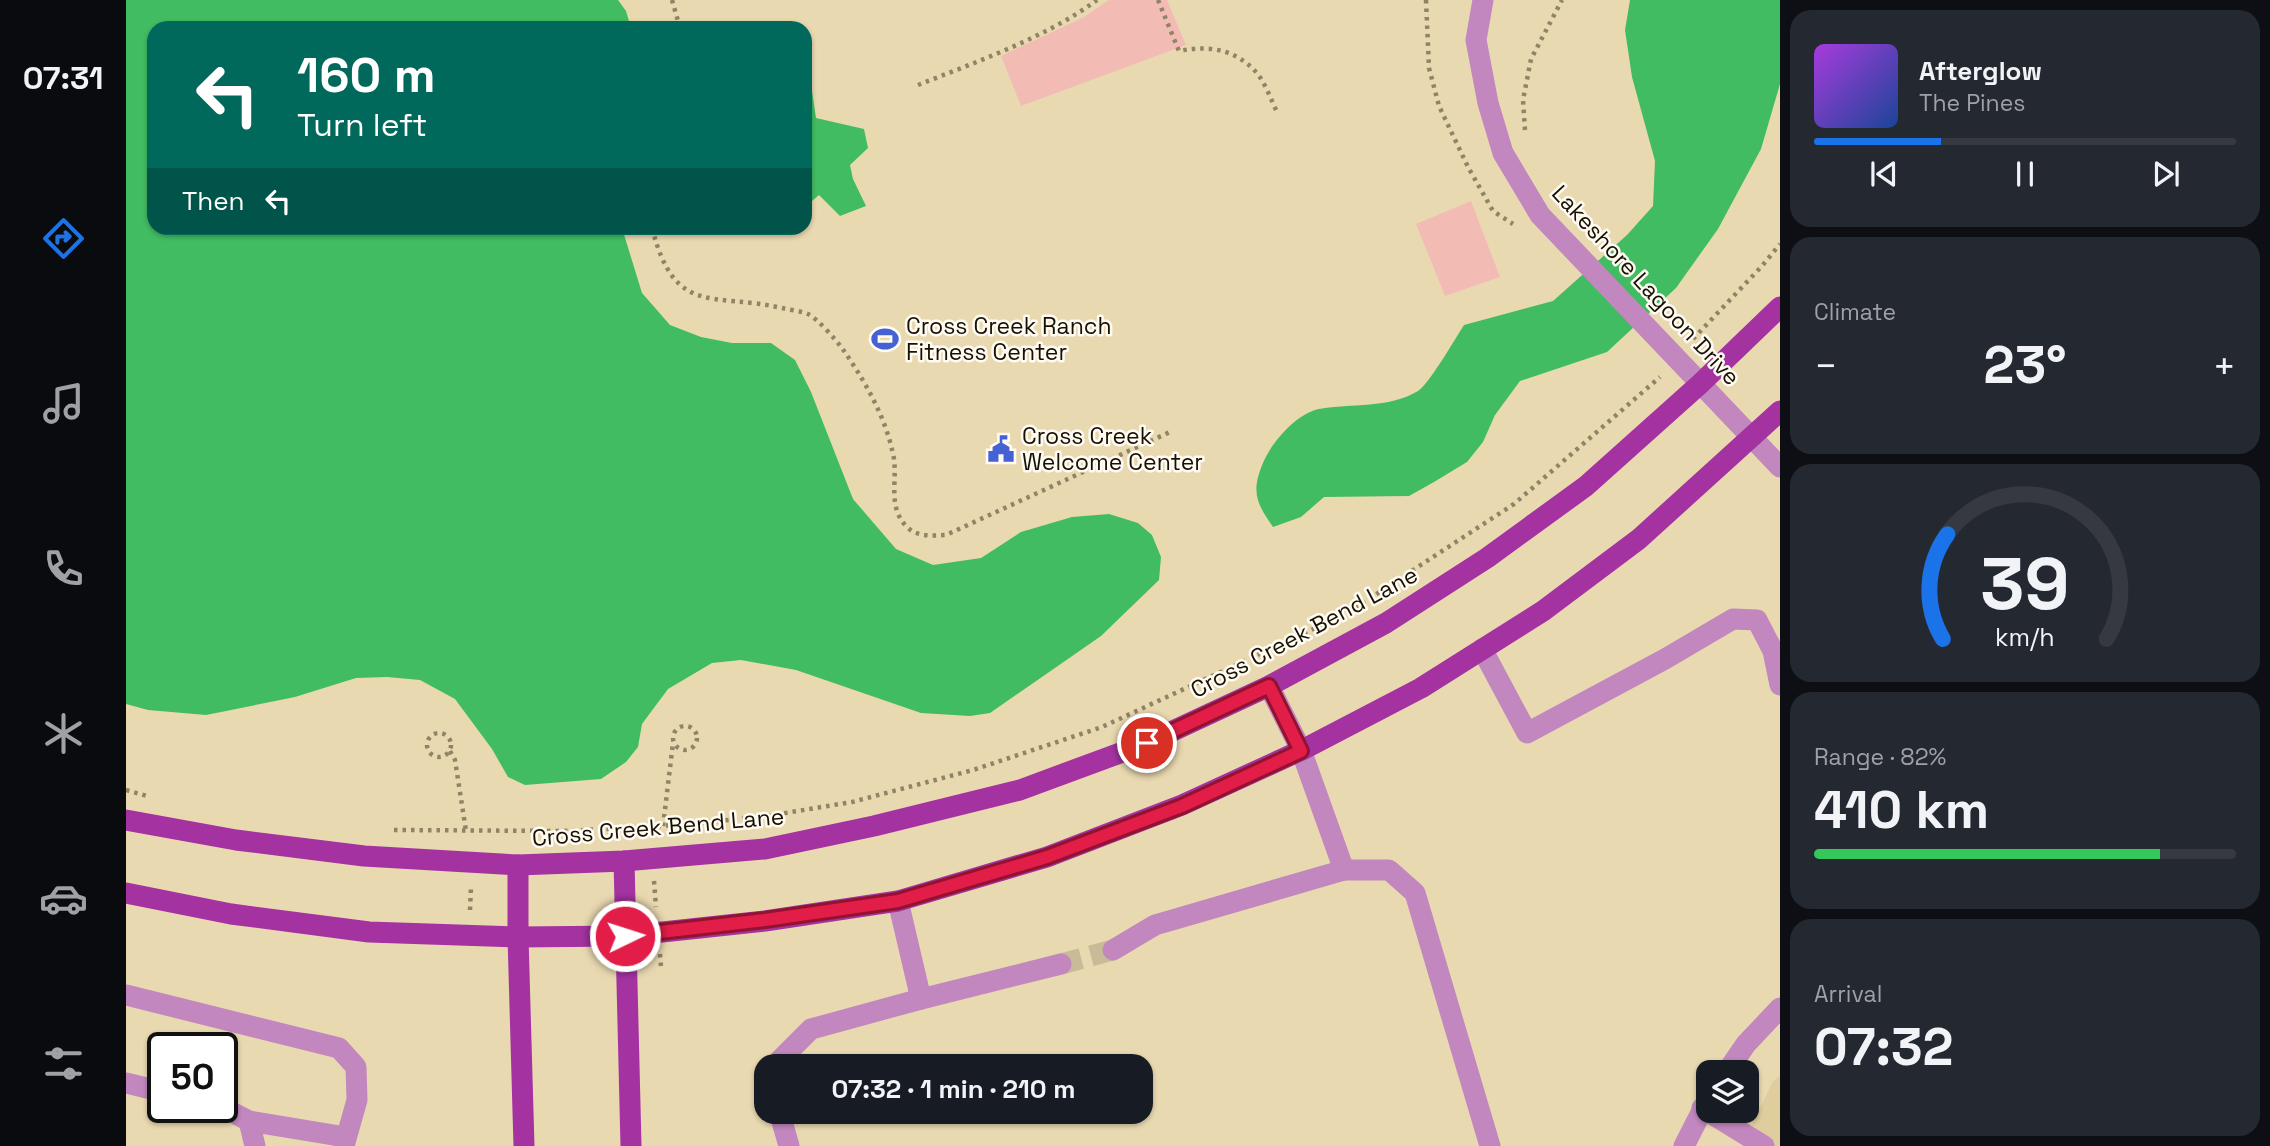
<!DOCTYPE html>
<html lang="en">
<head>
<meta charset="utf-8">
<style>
	:root { --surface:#171b24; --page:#242831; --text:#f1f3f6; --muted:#9ea1a6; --line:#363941; --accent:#1a73e8 }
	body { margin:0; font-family:"Space Grotesk",sans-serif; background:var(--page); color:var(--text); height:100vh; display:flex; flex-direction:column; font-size:26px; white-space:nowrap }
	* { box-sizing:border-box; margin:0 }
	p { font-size:23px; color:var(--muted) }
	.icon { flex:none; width:38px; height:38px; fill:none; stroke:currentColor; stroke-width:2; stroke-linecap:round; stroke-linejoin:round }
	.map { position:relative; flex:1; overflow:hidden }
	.panel { display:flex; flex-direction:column; gap:10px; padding:10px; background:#0d0f14; width:490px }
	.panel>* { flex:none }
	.banner { position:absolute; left:21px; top:21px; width:665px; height:214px; border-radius:21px; box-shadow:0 2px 5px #0004; background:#00695c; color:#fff; overflow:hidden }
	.buttons { position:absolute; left:1570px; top:1060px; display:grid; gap:14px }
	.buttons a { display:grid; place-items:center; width:63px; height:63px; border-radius:14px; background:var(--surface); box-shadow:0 2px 5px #0004; font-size:35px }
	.speed { position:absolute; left:21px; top:1032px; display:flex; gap:14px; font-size:35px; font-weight:700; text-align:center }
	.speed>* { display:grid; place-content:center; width:91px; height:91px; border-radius:50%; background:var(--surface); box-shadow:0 2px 5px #0004; line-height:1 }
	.speed .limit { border:4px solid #111; border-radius:10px; background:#fff; color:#111 }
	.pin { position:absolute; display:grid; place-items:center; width:60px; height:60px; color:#fff; margin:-30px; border:4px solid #fff; border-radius:50%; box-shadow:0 2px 7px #0007 }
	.me { position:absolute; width:77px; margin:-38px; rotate:86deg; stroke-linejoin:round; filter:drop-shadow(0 0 5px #0008) }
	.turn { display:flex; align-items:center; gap:24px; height:147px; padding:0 35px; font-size:32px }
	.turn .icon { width:91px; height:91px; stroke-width:2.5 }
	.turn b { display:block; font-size:49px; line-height:60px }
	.then { display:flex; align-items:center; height:66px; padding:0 35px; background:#0003; gap:14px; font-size:26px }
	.big { font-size:52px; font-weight:700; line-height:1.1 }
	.panel .widget { flex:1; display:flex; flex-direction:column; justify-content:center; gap:10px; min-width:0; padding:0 24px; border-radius:21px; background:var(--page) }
	.panel .dial { align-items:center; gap:0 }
	.dial svg { height:182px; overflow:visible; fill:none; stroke:var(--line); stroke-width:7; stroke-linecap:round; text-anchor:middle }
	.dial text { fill:var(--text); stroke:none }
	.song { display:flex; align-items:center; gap:21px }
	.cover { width:84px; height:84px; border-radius:10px; background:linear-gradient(135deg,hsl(280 70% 55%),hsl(220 70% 35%)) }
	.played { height:7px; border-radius:4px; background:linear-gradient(90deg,var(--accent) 30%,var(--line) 30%) }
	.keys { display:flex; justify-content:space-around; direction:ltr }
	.heat { display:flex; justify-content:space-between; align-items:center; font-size:38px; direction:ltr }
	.charge { height:10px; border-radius:5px; background:linear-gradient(90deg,#34c759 82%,var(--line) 0) }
	.trip { position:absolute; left:628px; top:1054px; width:399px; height:70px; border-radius:21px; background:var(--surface); box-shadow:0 2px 5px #0004; font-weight:700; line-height:70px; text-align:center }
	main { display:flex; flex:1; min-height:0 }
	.menu { display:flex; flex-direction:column; width:126px; justify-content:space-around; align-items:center; background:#090b0e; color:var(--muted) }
	.menu .icon { width:49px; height:49px }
	.menu .on { color:var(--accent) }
	.menu b { font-size:32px; color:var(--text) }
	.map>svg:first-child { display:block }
	.built { fill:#e0cd9e }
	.green { fill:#f2bcb4 }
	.water { fill:#42bc62 }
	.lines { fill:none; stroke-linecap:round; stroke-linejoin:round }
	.minor-tunnel { stroke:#c9bb97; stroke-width:21; stroke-dasharray:21 10; stroke-linecap:butt }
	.path { stroke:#908467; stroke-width:4.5; stroke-dasharray:3.5 5; stroke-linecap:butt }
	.minor { stroke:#c187be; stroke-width:21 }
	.major { stroke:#a433a1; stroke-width:21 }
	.route-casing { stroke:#92132f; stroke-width:18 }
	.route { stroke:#e11d48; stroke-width:12 }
	.labels { text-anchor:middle; stroke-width:5; stroke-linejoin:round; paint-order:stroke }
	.street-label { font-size:23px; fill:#161103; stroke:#fffbf3 }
	.poi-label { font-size:23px; fill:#161103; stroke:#fffbf3; text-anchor:start }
</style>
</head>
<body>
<main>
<nav class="menu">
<b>07:31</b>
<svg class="icon on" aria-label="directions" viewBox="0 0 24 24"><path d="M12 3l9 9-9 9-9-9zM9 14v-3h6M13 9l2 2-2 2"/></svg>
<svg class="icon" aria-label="music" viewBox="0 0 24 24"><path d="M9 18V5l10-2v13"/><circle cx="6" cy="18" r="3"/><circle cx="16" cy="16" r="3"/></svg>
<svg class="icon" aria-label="phone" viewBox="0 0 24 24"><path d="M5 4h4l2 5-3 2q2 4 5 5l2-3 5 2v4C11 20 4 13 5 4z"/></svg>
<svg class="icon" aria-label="climate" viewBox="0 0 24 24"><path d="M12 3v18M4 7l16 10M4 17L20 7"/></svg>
<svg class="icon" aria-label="car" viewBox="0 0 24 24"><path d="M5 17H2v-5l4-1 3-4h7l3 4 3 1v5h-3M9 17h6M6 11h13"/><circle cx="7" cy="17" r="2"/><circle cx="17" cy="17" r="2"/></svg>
<svg class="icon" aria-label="filters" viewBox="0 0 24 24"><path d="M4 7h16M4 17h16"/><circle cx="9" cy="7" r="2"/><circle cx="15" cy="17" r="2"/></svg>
</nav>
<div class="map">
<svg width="1654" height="1146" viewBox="0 0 1654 1146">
	<rect width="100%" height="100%" fill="#e9d9b1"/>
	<polygon class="built" points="1654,1076 1654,1146 1616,1146 1647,1081"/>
	<g class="green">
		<polygon points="983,0 1041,0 1060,45 895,106 875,56 958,17"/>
		<polygon points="1345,201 1374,277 1319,296 1290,224"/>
	</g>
	<g class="water">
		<polygon points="0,0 492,0 500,11 505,28 28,28 28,228 496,228 516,293 544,325 575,337 606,343 645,343 669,360 685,392 727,499 770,549 807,565 855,558 895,532 946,517 983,514 1012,523 1026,535 1035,557 1033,580 975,636 864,713 844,716 795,713 670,670 615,660 586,663 542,689 516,724 512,747 500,762 475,779 399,785 382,777 366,749 329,699 294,680 261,677 230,678 169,697 80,715 22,710 0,704"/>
		<path d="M1504 0H1654V84L1635 149 1592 229 1550 288 1481 352 1394 381 1369 415 1357 442 1341 462 1308 482 1283 496 1198 497 1175 517 1147 527C1130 503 1125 491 1137 463 1145 443 1171 413 1193 409 1226 403 1262 409 1292 391 1303 384 1329 339 1338 325L1427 301 1501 235 1527 206 1529 161 1506 77 1499 30Z"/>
		<polygon points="679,82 685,84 690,118 738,129 742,148 724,165 727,179 740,206 714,216 693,195 679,207"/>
	</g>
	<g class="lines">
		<polyline class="minor-tunnel" points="935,964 987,950"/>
		<g class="path">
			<polyline points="546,0 554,28"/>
			<path d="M1032 0 1053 51C1082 45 1109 49 1130 72 1139 82 1145 100 1151 112"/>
			<polyline points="1300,0 1303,68 1313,106 1342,167 1367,211 1387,224"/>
			<path d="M792 85C850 62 921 37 971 0"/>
			<polyline points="1399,130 1397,100 1405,59 1436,0"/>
			<path d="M526 228C549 317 585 292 656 308 664 310 675 311 682 314 691 318 710 340 716 348 739 381 761 419 768 459 771 482 762 507 780 526 790 537 806 536 820 535L1044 432"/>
			<polyline points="1567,339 1636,266 1654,244"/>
			<polyline points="1229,608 1388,504 1534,377"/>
			<circle cx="559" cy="738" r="12"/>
			<circle cx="313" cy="745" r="12"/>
			<polyline points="324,751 329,760 340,831"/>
			<polyline points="0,790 21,796"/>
			<polyline points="537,826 547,743"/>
			<polyline points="268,830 436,831 524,827 635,817 726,802 847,770 976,727 1209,619"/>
			<polyline points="528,881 530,907"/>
			<polyline points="344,910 345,887"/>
			<polyline points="534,954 535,967"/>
		</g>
		<g class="minor">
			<polyline points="1357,0 1350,40 1362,103 1377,153 1414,215 1654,467"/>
			<polyline points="1356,649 1401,733 1539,659 1607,619 1631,620 1647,651 1654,685"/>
			<polyline points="1143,686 1175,750 1218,870"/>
			<polyline points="987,950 1029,925 1218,870 1263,870 1289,893 1364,1146"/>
			<polyline points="0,995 213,1048 230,1067 231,1100 218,1146"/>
			<polyline points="795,999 935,964"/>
			<polyline points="653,1066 653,1061 685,1029 795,999 772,901"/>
			<polyline points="1600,1073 1620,1044 1654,1008"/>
			<polyline points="0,1083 37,1092"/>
			<polyline points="96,1107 123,1121 129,1146"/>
			<polyline points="1576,1108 1638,1146"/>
			<polyline points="653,1111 663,1146"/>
			<polyline points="123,1121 220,1137"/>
			<polyline points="1558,1146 1582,1099"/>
		</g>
		<g class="major">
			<polyline points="0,820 110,840 238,856 392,865 498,861 639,849 748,826 894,790 1021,743 1143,686 1260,623 1361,558 1460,486 1574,384 1654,307"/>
			<polyline points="498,861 505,1146"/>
			<polyline points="392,865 392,937 398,1146"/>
			<polyline points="0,893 105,914 243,932 392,937 499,936 639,921 772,901 921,857 1056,805 1178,749 1295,688 1417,611 1513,539 1654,411"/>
		</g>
	</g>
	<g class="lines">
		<defs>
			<polyline id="route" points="499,936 639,920 772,901 921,857 1056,806 1175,751 1143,686 1021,743"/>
		</defs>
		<use href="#route" class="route-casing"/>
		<use href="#route" class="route"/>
	</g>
	<defs>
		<symbol id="stadium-bare" viewBox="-9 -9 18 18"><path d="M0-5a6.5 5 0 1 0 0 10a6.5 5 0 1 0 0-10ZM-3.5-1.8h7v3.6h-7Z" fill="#4562d5" stroke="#fffbf3" stroke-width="2.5" paint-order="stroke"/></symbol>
		<symbol id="civic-bare" viewBox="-9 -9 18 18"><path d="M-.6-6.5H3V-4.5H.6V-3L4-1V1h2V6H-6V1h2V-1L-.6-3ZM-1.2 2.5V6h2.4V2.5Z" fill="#4562d5" stroke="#fffbf3" stroke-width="2.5" paint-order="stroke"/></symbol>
	</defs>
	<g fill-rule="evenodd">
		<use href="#stadium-bare" x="740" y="320" width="38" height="38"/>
		<use href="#civic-bare" x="856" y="430" width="38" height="38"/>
	</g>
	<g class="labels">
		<g class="street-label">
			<text transform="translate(1520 285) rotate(47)" y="8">Lakeshore Lagoon Drive</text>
			<text transform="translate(1178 632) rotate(-28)" y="8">Cross Creek Bend Lane</text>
			<text transform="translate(532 827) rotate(-5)" y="8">Cross Creek Bend Lane</text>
		</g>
		<g class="poi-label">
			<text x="780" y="334">Cross Creek Ranch<tspan x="780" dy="26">Fitness Center</tspan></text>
			<text x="896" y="444">Cross Creek<tspan x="896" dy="26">Welcome Center</tspan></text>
		</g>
	</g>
</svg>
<div class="buttons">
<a><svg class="icon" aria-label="layers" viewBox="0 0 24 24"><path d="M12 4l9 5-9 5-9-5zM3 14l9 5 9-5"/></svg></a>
</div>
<div class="speed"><div class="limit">50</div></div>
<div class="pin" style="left:1021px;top:743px;background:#d93025"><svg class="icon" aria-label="arrive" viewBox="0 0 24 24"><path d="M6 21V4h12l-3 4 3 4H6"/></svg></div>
<svg class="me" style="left:499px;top:936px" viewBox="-20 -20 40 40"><circle r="17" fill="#e11d48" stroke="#fff" stroke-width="3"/><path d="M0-11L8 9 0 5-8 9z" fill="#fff"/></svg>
<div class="trip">07:32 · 1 min · 210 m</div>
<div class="banner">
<div class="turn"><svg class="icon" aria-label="left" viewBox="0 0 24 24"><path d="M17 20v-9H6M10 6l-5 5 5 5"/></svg><div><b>160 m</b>Turn left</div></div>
<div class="then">Then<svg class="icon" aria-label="left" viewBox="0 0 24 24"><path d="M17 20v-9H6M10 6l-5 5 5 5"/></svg></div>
</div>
</div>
<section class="panel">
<div class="widget">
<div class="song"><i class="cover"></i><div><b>Afterglow</b><p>The Pines</p></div></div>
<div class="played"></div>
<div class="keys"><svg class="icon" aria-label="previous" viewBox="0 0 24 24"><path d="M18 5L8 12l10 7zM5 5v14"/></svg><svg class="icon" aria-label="pause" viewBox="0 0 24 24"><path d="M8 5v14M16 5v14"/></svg><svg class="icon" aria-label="next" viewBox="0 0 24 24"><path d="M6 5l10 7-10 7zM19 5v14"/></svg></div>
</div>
<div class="widget"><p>Climate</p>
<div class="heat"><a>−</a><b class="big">23°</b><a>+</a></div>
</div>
<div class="widget dial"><svg viewBox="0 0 100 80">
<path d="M14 69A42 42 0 1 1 86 69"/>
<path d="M14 69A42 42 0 0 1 16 23" stroke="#1a73e8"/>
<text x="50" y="56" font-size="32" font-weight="700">39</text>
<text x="50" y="72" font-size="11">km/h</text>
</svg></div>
<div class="widget"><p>Range · 82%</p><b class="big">410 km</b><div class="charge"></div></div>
<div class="widget"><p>Arrival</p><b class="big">07:32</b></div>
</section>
</main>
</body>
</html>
